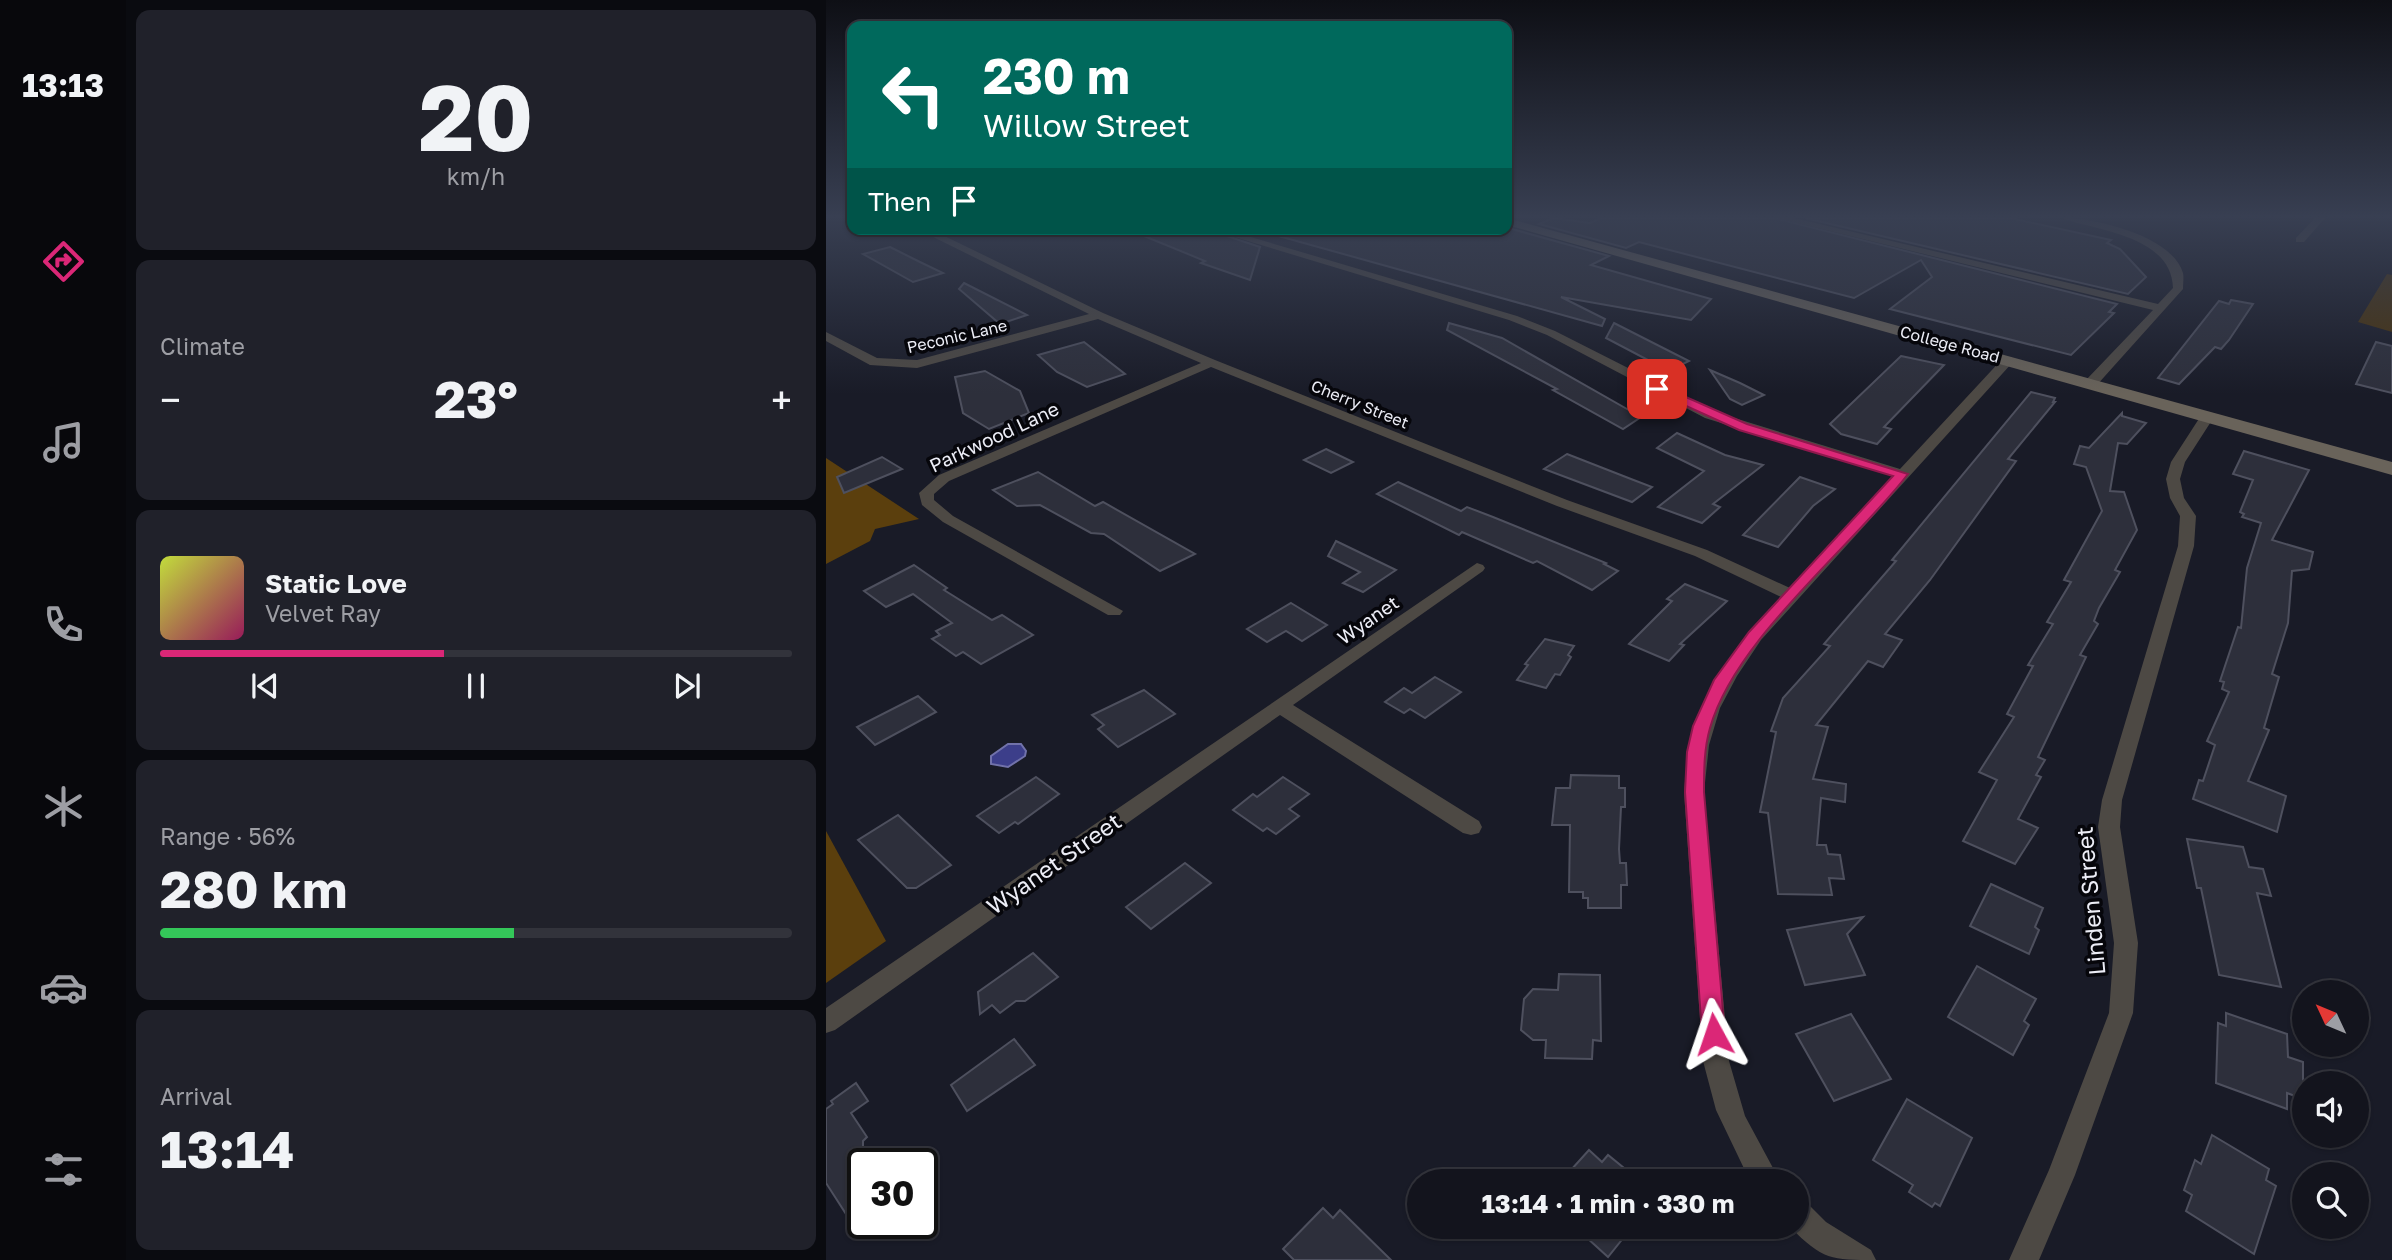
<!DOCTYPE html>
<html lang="en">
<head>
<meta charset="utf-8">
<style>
	:root { --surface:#13141d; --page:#20212a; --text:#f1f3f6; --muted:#9d9ea4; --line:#32333b; --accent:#db2777 }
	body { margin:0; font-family:"Golos Text",sans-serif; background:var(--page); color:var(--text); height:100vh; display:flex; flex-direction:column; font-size:26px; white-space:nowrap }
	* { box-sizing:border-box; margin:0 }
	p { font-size:23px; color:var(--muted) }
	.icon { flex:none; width:38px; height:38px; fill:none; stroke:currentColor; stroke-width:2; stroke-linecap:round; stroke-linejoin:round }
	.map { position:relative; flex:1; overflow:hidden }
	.side { display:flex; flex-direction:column; gap:10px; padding:10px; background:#0a0b10; width:700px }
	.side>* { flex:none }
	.guide { position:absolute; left:21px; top:21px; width:665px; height:214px; border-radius:14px; box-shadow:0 2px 5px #0004,0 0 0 2px var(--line); background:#00695c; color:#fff; overflow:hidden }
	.needle { width:46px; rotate:314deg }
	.tools { position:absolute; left:1466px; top:980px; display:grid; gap:14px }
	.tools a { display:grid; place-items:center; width:77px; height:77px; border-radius:50%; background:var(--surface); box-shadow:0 2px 5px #0004,0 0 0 2px var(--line); font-size:35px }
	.speed { position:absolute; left:21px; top:1148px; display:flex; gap:14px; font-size:35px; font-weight:700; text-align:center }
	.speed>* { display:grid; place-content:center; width:91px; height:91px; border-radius:50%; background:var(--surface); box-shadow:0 2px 5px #0004,0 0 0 2px var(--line); line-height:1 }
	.speed .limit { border:4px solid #111; border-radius:10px; background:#fff; color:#111 }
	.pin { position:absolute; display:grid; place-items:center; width:60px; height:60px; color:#fff; margin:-30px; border-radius:14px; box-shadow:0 4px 10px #0006 }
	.me { position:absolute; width:77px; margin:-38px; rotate:355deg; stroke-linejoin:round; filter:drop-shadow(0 0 5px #0008) }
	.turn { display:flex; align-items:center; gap:24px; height:147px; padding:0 21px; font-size:32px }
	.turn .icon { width:91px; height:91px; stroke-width:2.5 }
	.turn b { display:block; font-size:49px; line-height:60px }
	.then { display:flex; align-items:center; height:66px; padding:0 21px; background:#0003; gap:14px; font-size:26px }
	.big { font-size:52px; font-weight:700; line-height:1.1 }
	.side .tile { flex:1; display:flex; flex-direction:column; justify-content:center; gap:10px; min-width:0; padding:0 24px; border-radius:14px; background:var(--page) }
	.side .dial { align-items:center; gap:0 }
	.dial b { font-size:91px; line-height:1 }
	.song { display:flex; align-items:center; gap:21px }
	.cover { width:84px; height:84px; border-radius:10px; background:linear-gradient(135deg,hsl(70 70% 55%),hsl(330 70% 35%)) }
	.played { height:7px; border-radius:4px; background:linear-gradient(90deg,var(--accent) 45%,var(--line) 45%) }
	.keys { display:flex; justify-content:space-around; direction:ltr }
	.heat { display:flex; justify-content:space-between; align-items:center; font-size:38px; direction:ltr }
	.charge { height:10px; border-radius:5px; background:linear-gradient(90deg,#34c759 56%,var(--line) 0) }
	.trip { position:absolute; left:581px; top:1169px; width:402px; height:70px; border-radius:35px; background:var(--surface); box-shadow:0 2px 5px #0004,0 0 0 2px var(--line); font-weight:700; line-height:70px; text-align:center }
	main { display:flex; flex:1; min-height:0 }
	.tab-bar { display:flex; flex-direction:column; width:126px; justify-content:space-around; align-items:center; background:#08080c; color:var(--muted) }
	.tab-bar .icon { width:49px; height:49px }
	.tab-bar .current { color:var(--accent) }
	.tab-bar b { font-size:32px; color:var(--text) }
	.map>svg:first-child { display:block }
	.green { fill:#4a330b }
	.forest { fill:#5b3f0d }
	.water { fill:#3c3e8a; stroke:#7172aa; stroke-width:2 }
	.building { fill:#2d2f3b; stroke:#4e505e; stroke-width:2 }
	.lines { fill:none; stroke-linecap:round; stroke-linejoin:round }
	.street { fill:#4d4944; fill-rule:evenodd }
	.secondary { fill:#69635a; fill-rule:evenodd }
	.route { fill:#db2777; stroke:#8e194d; stroke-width:2 }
	.labels { text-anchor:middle; stroke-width:7; stroke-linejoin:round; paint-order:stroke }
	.far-street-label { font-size:16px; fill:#ecedf6; stroke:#06060b }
	.street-label { font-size:19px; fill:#ecedf6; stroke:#06060b }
	.near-street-label { font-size:23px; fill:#ecedf6; stroke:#06060b }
</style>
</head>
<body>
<main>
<nav class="tab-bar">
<b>13:13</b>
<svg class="icon current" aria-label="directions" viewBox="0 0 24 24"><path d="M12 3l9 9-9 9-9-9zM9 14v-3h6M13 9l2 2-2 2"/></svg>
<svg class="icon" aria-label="music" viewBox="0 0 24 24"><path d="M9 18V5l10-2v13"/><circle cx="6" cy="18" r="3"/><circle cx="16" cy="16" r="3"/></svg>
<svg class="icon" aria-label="phone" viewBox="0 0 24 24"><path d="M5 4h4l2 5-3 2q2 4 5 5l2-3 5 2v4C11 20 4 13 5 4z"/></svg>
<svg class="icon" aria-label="climate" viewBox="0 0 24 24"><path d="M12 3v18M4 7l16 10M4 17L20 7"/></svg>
<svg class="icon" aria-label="car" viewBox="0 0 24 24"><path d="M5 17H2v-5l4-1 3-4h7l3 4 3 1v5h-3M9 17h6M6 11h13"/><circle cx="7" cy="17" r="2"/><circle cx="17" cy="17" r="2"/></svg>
<svg class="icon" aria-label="filters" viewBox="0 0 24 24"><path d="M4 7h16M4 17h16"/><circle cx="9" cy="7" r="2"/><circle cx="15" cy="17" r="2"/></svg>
</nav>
<section class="side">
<div class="tile dial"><b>20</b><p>km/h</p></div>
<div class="tile"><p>Climate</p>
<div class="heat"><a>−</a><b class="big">23°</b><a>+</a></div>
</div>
<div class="tile">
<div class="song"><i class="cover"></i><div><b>Static Love</b><p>Velvet Ray</p></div></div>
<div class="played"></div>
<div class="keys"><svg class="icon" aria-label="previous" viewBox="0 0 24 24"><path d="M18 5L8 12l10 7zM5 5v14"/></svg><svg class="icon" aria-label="pause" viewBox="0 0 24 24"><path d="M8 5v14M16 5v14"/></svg><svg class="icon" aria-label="next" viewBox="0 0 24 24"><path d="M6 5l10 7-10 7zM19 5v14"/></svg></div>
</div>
<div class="tile"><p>Range · 56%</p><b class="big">280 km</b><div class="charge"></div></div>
<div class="tile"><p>Arrival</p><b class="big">13:14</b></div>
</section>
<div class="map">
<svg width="1566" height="1260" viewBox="0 0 1566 1260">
	<rect width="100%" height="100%" fill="#191b27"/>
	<polygon class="green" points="1561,274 1566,275 1566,332 1532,322"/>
	<g class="forest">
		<polygon points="0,458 93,519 49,529 44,541 0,564"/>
		<polygon points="0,831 60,941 0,983"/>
	</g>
	<polygon class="water" points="182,744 195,744 200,751 199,756 182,767 165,764 165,756"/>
	<g class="building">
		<polygon points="727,218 764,223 775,218 948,218 1291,304 1283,312 1288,313 1245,355 1064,309 1106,277 1095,260 1028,298 813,242 800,248 713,224"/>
		<polygon points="979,218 1184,218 1285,240 1281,243 1294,249 1320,277 1302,294"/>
		<polygon points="301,229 380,229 434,247 424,280 375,263 379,261"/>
		<polygon points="450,229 686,229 783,256 765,265 885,299 865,320 735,297 779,319 776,326 449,235"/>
		<polygon points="64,247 94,262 117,273 87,282 37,254"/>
		<polygon points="138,283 201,315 174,324 133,289"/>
		<polygon points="1405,300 1427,304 1403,340 1395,349 1389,347 1353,384 1332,378 1393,301 1403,304"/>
		<polygon points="623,323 676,338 815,417 797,429 727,390 731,389 621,330"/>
		<polygon points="788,323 863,361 843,371 839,369 780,338"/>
		<polygon points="258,342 299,374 261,387 231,372 212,355"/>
		<polygon points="1550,342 1566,346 1566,393 1530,384"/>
		<polygon points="1075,356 1118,365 1058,427 1065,429 1051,444 1015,434 1004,424"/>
		<polygon points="884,370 914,383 938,395 916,405 904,399"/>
		<polygon points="159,371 194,391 203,413 163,429 137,413 129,377"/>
		<polygon points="1205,392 1229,398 1227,402 1229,402 1182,459 1190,461 1104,580 1059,634 1076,640 1057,667 1042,661 990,725 1002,727 987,779 1020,784 1019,802 995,798 991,845 1000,845 1002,854 1014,855 1018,879 1003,878 1006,895 952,894 942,813 934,812 950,732 945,731 957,698 1004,646 998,644 1070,561 1066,560"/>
		<polygon points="1296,413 1296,416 1320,423 1301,444 1292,443 1284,491 1298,492 1311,530 1289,570 1294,572 1273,608 1268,621 1272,624 1254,655 1260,657 1212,757 1219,760 1210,775 1215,777 1192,819 1212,828 1189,864 1137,841 1171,780 1153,772 1188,717 1181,714 1207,666 1202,665 1227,624 1221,622 1245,582 1238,580 1276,511 1260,467 1248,464 1254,446 1263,448"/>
		<polygon points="851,433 899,455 937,465 887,504 894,507 876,523 832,507 878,471 831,448"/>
		<polygon points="500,449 527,462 505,473 478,460"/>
		<polygon points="1418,451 1483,470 1446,540 1487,552 1483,569 1466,571 1462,623 1446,674 1453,677 1438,728 1443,730 1422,781 1460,796 1451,832 1367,799 1373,780 1377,781 1389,745 1381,741 1403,692 1396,689 1398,682 1394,681 1412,627 1415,628 1421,568 1435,523 1416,517 1418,514 1414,512 1427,480 1407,474"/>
		<polygon points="741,454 805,479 826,487 806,502 718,469"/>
		<polygon points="56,457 76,469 18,493 11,477"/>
		<polygon points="212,472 269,506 277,502 369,554 334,571 278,534 265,533 214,505 191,506 167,490"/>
		<polygon points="974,477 1009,489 987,506 952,547 917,535"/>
		<polygon points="572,482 635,511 641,507 667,517 780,563 778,564 792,571 766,590 711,561 707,563 636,532 633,535 551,494"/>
		<polygon points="510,541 570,570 537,592 517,583 534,572 502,556"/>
		<polygon points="88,565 121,588 118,590 166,620 176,615 207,635 155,664 137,652 130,656 106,639 114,635 110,631 126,623 87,594 60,607 38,591"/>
		<polygon points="859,584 901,601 854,644 858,645 843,661 803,644 846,601 841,599"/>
		<polygon points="465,603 501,625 476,641 460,631 441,642 421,629"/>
		<polygon points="719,639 748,646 742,655 745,657 734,675 729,674 720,688 691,680 702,665 699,664"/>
		<polygon points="609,677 635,692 599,718 584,709 578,713 559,702 578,688 586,693"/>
		<polygon points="318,690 349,714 292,747 272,729 278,725 266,715"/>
		<polygon points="92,696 110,712 49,745 31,727"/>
		<polygon points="745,775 793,776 793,788 799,788 799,807 795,807 793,849 794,863 800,863 801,885 795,885 795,908 762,908 762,898 757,898 757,892 743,892 744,825 726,825 730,788 744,788"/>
		<polygon points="210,777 233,794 192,824 189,822 173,833 151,816"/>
		<polygon points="457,777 483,794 463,809 473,816 450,834 441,828 437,831 407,810 427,794 431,797"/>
		<polygon points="72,815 125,865 90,888 81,888 32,840"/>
		<polygon points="1361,839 1417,847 1423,867 1437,869 1445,896 1431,893 1455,987 1393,975 1375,888 1371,888"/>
		<polygon points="359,863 385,883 325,929 300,907"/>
		<polygon points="1165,884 1217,908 1209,927 1213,930 1203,954 1144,926"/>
		<polygon points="1037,917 1021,934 1039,975 979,985 961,930"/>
		<polygon points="207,953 232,977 199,1001 190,1001 174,1013 166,1005 154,1014 152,992"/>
		<polygon points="1151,966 1210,999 1198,1021 1203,1025 1187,1055 1122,1017"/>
		<polygon points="733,974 774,975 775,1041 767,1040 766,1059 719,1058 720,1040 707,1040 695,1030 698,999 707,989 732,990"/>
		<polygon points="1400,1013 1461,1034 1462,1057 1477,1062 1477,1099 1461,1093 1461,1109 1390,1083 1392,1023 1400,1026"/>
		<polygon points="1025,1014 1065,1079 1008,1101 970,1034"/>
		<polygon points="188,1039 209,1065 141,1111 125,1085"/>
		<polygon points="30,1083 42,1101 25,1113 41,1137 37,1141 37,1201 20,1214 0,1183 0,1109 7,1104 5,1101"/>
		<polygon points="1081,1099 1146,1138 1114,1206 1109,1203 1106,1207 1083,1192 1087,1185 1047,1160"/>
		<polygon points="1386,1135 1443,1169 1440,1180 1450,1186 1428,1254 1360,1211 1366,1195 1358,1190 1369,1160 1375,1164"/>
		<polygon points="763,1150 776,1162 782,1155 814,1181 735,1181"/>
		<polygon points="497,1208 507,1218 514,1210 565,1260 468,1260 457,1249"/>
		<polygon points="749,1227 806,1227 782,1257"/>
	</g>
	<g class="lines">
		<g class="street">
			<path d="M951 218H968L1332 304 1347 288C1346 248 1302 236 1268 227 1258 224 1246 223 1237 218 1270 218 1346 236 1357 273 1358 277 1357 284 1357 289L1270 386H1260V380L1327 310Z"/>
			<polygon points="1489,218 1499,218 1478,242 1470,242 1470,238"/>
			<path d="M91 229H104L277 313 389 360 741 500 881 550 964 588 1067 476 879 418 721 335 683 320 382 229H398L691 316 729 331 889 412 1074 469 1178 357H1186V363L935 640 911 676 894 708 883 745 878 792 903 1061 919 1116 954 1181H924L890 1110 877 1061 858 792C865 705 898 659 955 597L869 556 731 506 385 367 123 481 108 494V500L127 516 297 611 294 615H282L117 522 96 505 93 493 113 475 375 363 272 319 91 368 44 365 0 341V332L51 358 91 360 263 314Z"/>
			<polygon points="1381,413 1388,417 1359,462 1354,479 1358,498 1370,516 1368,546 1296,800 1294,827 1312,943 1307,1013 1249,1175 1213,1260 1183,1260 1223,1170 1283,1013 1288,943 1272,827 1276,800 1352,546 1354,516 1344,498 1340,479 1345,462 1376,414"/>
			<polygon points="651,563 657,565 659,568 657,571 467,705 653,821 656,827 653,833 645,835 637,833 454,715 9,1030 0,1033 0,1008"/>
			<path d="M971 1199 981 1203 1000 1222 1045 1250 1050 1260C1005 1260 997 1260 964 1227H971Z"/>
		</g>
		<polygon class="secondary" points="681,218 1566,462 1566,475 681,225"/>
	</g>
	<linearGradient id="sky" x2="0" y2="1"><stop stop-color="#0e0f15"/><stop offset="0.55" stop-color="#383f52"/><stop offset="1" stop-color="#383f52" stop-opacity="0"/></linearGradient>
	<rect width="1566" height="394" fill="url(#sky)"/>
	<path class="route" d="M827 386H835L921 424 1082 474C1025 548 909 639 884 728 878 749 878 770 878 792L899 1034 896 1041 888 1045 880 1041 876 1034 859 792 861 752 867 726 888 680 923 632 1067 476 913 430 827 391Z"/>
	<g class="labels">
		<g class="far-street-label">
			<text transform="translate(131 336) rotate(-13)" y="6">Peconic Lane</text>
			<text transform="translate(1124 344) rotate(15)" y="6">College Road</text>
			<text transform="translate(534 404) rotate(22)" y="6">Cherry Street</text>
		</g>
		<g class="street-label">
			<text transform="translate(168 437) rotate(-25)" y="7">Parkwood Lane</text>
			<text transform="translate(542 620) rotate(-35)" y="7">Wyanet</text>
		</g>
		<g class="near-street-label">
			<text transform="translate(228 864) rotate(-35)" y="8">Wyanet Street</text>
			<text transform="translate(1265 901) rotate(-95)" y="8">Linden Street</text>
		</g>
	</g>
</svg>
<div class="tools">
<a><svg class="needle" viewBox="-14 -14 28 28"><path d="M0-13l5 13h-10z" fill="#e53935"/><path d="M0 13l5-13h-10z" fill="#9d9ea4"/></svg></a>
<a><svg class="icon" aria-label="sound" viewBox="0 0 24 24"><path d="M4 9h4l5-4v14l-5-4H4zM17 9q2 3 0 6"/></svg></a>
<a><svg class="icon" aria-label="search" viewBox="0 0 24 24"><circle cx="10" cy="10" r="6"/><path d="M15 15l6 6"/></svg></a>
</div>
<div class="speed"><div class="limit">30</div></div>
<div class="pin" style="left:831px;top:389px;background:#d93025"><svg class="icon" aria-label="arrive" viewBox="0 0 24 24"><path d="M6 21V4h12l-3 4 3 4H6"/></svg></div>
<svg class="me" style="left:888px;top:1034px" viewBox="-20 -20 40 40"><path d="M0-17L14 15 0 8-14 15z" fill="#db2777" stroke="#fff" stroke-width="4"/></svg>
<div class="trip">13:14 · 1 min · 330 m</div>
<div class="guide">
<div class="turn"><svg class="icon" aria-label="left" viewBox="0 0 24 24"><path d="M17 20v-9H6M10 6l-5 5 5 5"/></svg><div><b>230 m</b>Willow Street</div></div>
<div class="then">Then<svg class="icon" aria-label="arrive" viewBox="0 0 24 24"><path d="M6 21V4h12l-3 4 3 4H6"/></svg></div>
</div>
</div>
</main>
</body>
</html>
